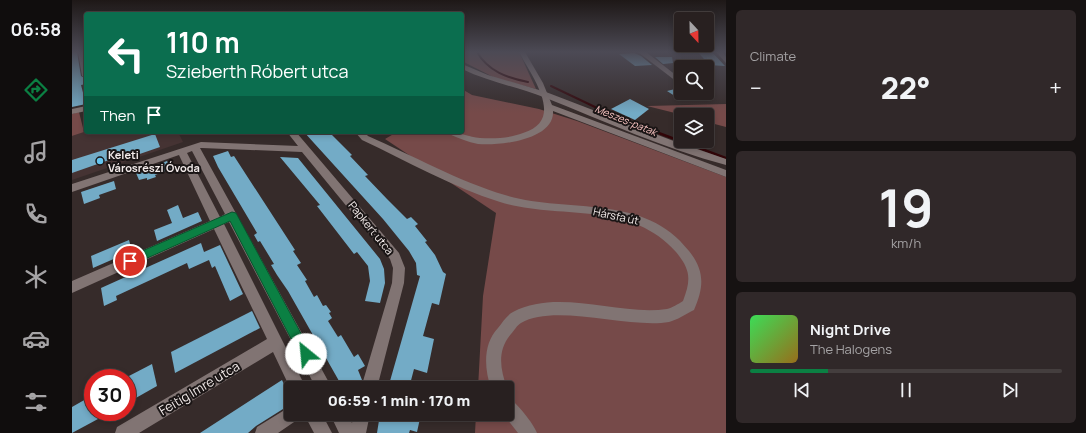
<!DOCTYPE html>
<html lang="en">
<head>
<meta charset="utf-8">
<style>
	:root { --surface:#282020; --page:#302829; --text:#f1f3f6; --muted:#a5a3a5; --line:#443e3e; --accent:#0b8043 }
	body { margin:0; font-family:Manrope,sans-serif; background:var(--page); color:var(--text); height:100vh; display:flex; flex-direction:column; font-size:15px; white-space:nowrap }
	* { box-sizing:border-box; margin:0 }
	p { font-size:13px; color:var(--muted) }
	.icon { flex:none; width:22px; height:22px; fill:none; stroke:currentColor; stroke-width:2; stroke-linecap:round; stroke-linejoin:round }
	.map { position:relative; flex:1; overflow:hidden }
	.details { display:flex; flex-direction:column; gap:10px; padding:10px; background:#161212; width:360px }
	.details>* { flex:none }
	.hud { position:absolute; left:12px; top:12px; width:380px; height:122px; border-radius:4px; box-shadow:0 2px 6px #0003,0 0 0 1px var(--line); background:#0b6e4f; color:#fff; overflow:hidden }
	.needle { width:26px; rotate:158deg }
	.buttons { position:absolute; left:602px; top:12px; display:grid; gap:8px }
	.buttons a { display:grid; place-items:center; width:40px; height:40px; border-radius:4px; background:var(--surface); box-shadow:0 2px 6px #0003,0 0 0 1px var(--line); font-size:20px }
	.speed { position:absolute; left:12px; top:369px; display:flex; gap:8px; font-size:20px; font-weight:700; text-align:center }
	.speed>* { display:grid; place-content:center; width:52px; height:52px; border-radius:50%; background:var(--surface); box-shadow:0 2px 6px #0003,0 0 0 1px var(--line); line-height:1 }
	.speed .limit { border:6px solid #d22; background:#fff; color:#111 }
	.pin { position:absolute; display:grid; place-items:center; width:34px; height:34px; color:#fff; margin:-17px; border:2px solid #fff; border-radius:50%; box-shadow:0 1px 4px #0007 }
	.me { position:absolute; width:44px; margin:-22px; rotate:332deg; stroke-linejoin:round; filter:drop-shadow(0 0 3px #0008) }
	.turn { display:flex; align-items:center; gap:14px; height:84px; padding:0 16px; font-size:18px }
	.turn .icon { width:52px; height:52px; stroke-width:2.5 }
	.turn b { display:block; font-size:28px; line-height:34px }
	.then { display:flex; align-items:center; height:38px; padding:0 16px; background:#0003; gap:8px; font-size:15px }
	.big { font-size:30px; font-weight:800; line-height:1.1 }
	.details .tile { flex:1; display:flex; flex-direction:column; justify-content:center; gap:6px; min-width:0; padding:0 14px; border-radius:6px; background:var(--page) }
	.details .dial { align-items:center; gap:0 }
	.dial b { font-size:52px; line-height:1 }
	.song { display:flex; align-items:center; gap:12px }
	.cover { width:48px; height:48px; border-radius:6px; background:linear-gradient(135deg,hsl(130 70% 55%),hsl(40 70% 35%)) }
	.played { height:4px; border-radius:2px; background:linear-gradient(90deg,var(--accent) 25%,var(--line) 25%) }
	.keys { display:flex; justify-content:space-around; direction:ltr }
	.heat { display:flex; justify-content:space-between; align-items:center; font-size:22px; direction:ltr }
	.trip { position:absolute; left:212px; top:381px; width:230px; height:40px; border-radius:4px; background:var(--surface); box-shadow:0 2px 6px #0003,0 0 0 1px var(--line); font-weight:800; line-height:40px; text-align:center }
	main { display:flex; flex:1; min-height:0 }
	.tabs { display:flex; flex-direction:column; width:72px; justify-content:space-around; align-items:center; background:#100d0d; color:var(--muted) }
	.tabs .icon { width:28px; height:28px }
	.tabs .on { color:var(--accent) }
	.tabs b { font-size:18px; color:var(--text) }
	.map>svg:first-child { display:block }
	.built { fill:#453333 }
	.green { fill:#764a49 }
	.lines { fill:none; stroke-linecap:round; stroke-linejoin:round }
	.stream-far1 { stroke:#310508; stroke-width:2 }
	.stream { stroke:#310508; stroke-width:2.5 }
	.building { fill:#73abc6 }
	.minor { fill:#817473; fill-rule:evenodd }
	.tertiary { fill:#817473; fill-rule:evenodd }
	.route { fill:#0b8043; stroke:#07532c }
	.poi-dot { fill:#66c4ef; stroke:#1a1515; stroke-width:1.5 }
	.labels { text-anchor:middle; stroke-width:4; stroke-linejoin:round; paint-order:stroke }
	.far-water-label { font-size:10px; font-style:italic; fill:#f8c3c1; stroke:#1a1515 }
	.poi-label { font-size:11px; font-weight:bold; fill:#f2eae9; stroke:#1a1515; text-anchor:start }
	.street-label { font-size:11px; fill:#f2eae9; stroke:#1a1515 }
	.near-street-label { font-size:13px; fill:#f2eae9; stroke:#1a1515 }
</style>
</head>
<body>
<main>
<nav class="tabs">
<b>06:58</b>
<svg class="icon on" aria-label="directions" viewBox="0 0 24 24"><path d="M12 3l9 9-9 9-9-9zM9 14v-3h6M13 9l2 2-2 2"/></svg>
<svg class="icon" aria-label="music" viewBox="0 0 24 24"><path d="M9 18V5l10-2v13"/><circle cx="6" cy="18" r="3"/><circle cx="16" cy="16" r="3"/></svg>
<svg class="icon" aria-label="phone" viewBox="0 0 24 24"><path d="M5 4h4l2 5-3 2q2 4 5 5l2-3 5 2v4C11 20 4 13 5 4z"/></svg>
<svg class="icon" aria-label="climate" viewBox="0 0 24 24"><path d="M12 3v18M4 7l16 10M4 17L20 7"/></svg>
<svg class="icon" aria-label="car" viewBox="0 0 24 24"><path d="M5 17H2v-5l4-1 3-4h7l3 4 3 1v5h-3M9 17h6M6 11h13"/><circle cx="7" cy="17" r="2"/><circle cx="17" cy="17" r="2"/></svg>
<svg class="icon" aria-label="filters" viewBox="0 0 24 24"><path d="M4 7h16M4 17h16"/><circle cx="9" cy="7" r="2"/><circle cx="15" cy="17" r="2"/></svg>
</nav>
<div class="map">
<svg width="654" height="433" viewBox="0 0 654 433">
	<rect width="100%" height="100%" fill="#362b2a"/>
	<polygon class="built" points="14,131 106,132 111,142 0,180 0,136"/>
	<g class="green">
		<polygon points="390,52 447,52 464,89 423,78 390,61"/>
		<polygon points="390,89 400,95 467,109 505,121 654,177 654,433 403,433 404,414 435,414 435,388 406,388 411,296 424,213 313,139 325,132 390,132"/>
		<polygon points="654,104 654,127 635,122 635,115 611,115 575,106"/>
		<polygon points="7,112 12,132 0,136 0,114"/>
	</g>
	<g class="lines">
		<g class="stream-far1">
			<path d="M405 52C416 71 435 78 456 82"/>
			<polyline points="479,86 544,117"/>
		</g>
		<polyline class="stream" points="541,116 654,158"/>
	</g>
	<g class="building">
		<polygon points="0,52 5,52 9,76 14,79 14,84 9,85 14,104 0,107"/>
		<polygon points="626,52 640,52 653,66 637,65"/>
		<polygon points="562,53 569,56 580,65 563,66 547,54"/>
		<polygon points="583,57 600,57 601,63 591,64"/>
		<polygon points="607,88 609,93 616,93 620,95 606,98 595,91"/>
		<polygon points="558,99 577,109 563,120 539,109"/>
		<polygon points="232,132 257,132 280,155 278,156 296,175 293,176 315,199 335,219 339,217 346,224 343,226 355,241 353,242 363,255 371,272 374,274 367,305 360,303 351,336 362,339 355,373 342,369 337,388 316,388 348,276 345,275 344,263 337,251 311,219"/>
		<polygon points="83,134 88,147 59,157 57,153 0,173 0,160"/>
		<polygon points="156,151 159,157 162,156 223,250 221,251 229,263 225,265 235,280 233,281 242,297 245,295 251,306 254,305 259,312 257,313 260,318 256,321 266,337 269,335 282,357 286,354 293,366 286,370 290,380 278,388 271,388 216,291 205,275 199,265 202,264 188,241 186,242 182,235 185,233 146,167 141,156"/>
		<polygon points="208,157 226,158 308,259 312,269 313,283 308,303 293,301 298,281 296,266 285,252 282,254 245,206 248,205"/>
		<polygon points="95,161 99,169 83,175 84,177 75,180 75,178 67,180 64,173"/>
		<polygon points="42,181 44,189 27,195 28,198 12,204 9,192"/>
		<polygon points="106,205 111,218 126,212 130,221 85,241 82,230 100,223 95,210"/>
		<polygon points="57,240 60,251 21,268 19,256"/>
		<polygon points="129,243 132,252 148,245 171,294 158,301 143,266 140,268 137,260 117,269 115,263 44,296 45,300 32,306 29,288"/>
		<polygon points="180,311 188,328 103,373 99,352"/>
		<polygon points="80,364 85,386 55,403 55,377"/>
		<polygon points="210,380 219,399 219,404 184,426 176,433 128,433"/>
		<polygon points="21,395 21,412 39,412 0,433 0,407"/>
		<polygon points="308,414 349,414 345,432 338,430 337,433 305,433"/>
	</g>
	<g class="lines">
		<g class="minor">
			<polygon points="6,52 12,52 14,78 10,76"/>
			<polygon points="566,52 574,52 609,79 609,85"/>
			<polygon points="644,52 651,52 654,57 654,63"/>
			<path d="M390 64 416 75 474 92 599 140 654 159V165C593 149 532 121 474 98 446 87 417 82 390 69Z"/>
			<polygon points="620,93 629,93 630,94 626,96"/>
			<polygon points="14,106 14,111 0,114 0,109"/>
			<path d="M215 132H224L327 253 333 268 332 283 305 388H289L320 283 321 268 318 259 230 152 130 148H128L260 388H244L157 222 152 224 234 388H219V390L201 352 67 433H43L45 427 195 339 142 229 0 293V281L138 221 107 155 0 192V184L129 142 226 146ZM120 151 153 214 148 217 115 153Z"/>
			<polygon points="219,406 219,414 227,414 225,420 206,433 183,433 185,427"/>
			<polygon points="232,414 250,414 260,433 242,433"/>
			<polygon points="258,414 275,414 280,423 282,414 298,414 294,433 267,433"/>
		</g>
		<g class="tertiary">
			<path d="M447 52H453L471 83 480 105 654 170V177L481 111C483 140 427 146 406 144 396 142 386 138 377 134L376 132C388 132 397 137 408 138 423 139 438 138 451 133 494 120 460 77 447 52Z"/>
			<path d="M283 132H292L296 136C340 155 388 182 433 195 494 214 572 192 617 251 633 271 632 287 622 310 614 314 605 320 597 322 557 329 483 303 449 323 445 325 442 331 439 334 425 350 428 369 435 388H419C412 368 411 344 426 328 430 323 435 315 441 312 487 288 546 316 595 309 600 308 606 304 611 301 619 280 619 270 604 252 559 200 486 220 428 202 380 187 335 161 290 140Z"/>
			<path d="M435 397C443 400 462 424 465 433H446L431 414H435Z"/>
		</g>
	</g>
	<linearGradient id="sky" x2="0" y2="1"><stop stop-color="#1e1817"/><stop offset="0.46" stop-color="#4c4a55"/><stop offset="1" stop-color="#4c4a55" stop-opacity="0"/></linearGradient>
	<rect width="654" height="113" fill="url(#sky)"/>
	<polygon class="route" points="160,212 164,213 238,350 240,354 238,358 234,360 229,358 158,221 62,264 54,264 53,261 54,258"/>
	<circle class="poi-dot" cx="28" cy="161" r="4"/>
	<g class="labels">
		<g class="far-water-label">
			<text transform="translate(554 120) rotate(22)" y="4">Meszes-patak</text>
		</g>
		<g class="poi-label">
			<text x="36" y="159">Keleti<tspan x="36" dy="13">Városrészi Óvoda</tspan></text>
		</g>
		<g class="street-label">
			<text transform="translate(544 216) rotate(12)" y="4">Hársfa út</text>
			<text transform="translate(299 228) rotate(51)" y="4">Papkert utca</text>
		</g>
		<g class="near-street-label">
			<text transform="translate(127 388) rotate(-31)" y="5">Feitig Imre utca</text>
		</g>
	</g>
</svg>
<div class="buttons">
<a><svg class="needle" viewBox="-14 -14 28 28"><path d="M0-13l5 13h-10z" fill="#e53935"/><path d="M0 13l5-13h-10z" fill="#a5a3a5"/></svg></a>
<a><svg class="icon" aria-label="search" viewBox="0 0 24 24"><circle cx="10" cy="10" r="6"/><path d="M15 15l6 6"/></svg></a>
<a><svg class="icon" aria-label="layers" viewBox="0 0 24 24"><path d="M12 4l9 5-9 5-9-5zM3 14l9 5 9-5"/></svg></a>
</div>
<div class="speed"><div class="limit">30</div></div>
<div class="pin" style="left:58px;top:261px;background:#d93025"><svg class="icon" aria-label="arrive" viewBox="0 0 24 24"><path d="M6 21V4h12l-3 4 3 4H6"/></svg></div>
<svg class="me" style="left:234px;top:354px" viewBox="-20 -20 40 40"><circle r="19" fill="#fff"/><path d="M0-13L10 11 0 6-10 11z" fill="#0b8043"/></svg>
<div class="trip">06:59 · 1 min · 170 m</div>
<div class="hud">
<div class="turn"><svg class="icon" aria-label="left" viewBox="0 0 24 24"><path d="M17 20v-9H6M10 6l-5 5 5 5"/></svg><div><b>110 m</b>Szieberth Róbert utca</div></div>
<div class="then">Then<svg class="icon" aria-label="arrive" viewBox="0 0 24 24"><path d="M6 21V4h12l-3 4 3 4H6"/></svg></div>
</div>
</div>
<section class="details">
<div class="tile"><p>Climate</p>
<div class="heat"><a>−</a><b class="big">22°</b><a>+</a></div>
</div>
<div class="tile dial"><b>19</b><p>km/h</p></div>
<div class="tile">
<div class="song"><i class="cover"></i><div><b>Night Drive</b><p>The Halogens</p></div></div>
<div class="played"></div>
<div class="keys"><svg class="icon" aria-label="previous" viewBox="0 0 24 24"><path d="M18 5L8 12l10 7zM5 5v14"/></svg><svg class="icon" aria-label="pause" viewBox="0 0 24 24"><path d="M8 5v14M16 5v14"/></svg><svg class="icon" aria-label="next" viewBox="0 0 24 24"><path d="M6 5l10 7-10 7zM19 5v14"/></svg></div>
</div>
</section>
</main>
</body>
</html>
